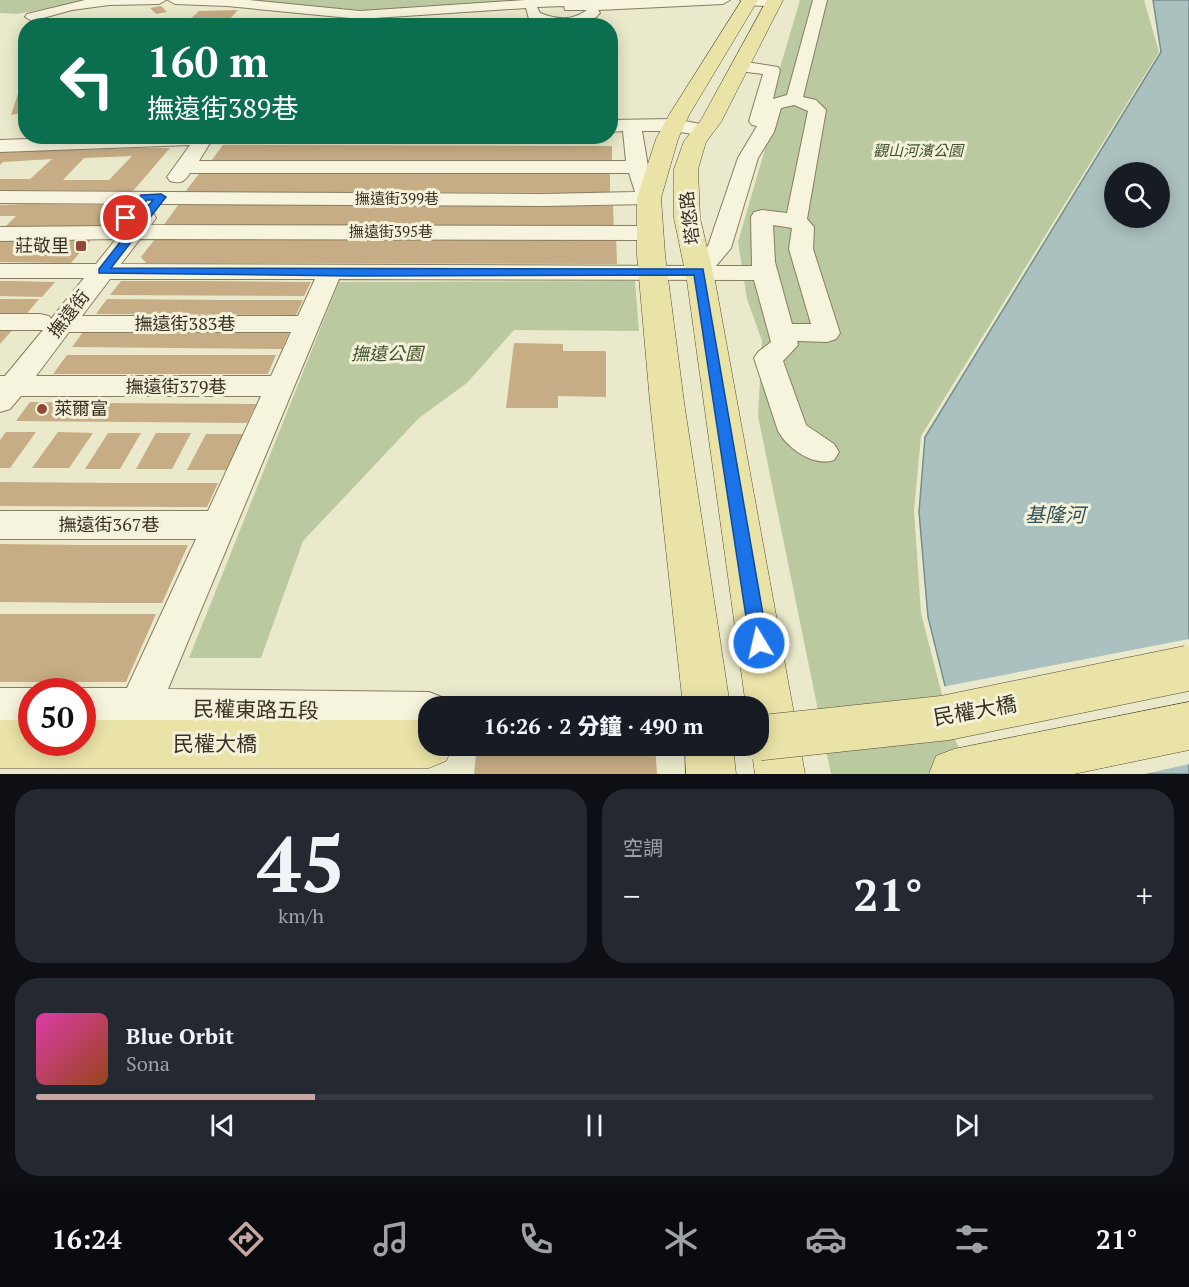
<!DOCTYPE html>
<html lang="zh-TW">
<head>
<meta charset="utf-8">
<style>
	:root { --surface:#171b24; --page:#242831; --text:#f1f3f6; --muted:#9ea1a6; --line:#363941; --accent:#c6a6a0 }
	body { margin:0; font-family:"PT Serif","Noto Sans TC",serif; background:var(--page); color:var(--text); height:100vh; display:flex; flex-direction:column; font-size:22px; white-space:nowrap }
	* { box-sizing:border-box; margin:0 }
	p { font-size:20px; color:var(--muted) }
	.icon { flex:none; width:33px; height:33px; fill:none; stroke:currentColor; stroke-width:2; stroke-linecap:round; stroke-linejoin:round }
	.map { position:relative; height:774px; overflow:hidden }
	.drawer { display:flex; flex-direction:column; gap:15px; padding:15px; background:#0d0f14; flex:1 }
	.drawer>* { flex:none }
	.banner { position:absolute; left:18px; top:18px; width:600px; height:126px; border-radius:24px; box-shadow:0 3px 15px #0003; background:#0b6e4f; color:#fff; overflow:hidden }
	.fabs { position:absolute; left:1104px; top:162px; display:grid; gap:12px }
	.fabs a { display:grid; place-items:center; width:66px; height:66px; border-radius:50%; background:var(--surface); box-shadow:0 3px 15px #0003; font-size:30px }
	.speed { position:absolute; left:18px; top:678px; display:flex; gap:12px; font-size:30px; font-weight:700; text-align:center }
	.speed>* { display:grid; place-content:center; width:78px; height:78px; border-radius:50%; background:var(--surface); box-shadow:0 3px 15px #0003; line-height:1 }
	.speed .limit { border:9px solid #d22; background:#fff; color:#111 }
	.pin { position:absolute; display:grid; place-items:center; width:51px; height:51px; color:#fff; margin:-26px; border:3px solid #fff; border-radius:50%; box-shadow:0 2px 6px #0007 }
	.me { position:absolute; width:66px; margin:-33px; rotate:351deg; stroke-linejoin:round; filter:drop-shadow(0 0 4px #0008) }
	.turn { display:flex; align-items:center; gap:21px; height:126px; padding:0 30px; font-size:27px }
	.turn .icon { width:78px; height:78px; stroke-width:2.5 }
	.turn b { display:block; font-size:42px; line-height:51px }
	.big { font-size:45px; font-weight:800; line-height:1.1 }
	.drawer .card { flex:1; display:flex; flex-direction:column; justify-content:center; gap:9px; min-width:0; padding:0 21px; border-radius:24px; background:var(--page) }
	.drawer .dial { align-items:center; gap:0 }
	.dial b { font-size:78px; line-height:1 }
	.song { display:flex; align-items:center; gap:18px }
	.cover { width:72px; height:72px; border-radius:9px; background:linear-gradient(135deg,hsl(320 70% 55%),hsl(20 70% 35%)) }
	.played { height:6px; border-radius:3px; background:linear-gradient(90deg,var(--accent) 25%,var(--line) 25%) }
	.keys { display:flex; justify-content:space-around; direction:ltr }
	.heat { display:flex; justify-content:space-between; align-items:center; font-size:33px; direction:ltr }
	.drawer .tiles { flex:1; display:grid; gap:15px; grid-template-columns:1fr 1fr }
	.card:last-child { grid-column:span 2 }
	.trip { position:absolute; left:418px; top:696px; width:351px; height:60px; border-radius:24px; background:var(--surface); box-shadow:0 3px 15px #0003; font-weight:800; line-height:60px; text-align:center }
	.tabs { display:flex; height:96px; justify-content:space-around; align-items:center; background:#090b0e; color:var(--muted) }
	.tabs .icon { width:42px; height:42px }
	.tabs .active { color:var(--accent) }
	.tabs b { font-size:27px; color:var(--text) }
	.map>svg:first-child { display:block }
	.green { fill:#bbc9a0 }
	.water { fill:#abc1bf; stroke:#728f8d; stroke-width:1.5; fill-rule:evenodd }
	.pier { fill:#ebe9cb }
	.building { fill:#c6ad85; fill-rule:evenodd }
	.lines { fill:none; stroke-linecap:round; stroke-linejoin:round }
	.minor-casing { stroke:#877d61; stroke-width:2 }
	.major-casing { stroke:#564b34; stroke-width:1 }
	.minor { fill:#f7f4de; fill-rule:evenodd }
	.major { fill:#eae3a8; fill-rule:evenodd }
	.major-bridge-casing { stroke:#564b34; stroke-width:46; stroke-linecap:butt }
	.major-bridge { stroke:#eae3a8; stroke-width:45 }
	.route { fill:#1a73e8; stroke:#114b97; stroke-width:1.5 }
	.poi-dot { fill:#914836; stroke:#f3f1da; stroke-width:2 }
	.labels { text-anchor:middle; stroke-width:6; stroke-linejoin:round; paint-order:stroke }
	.far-park-label { font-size:15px; font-style:italic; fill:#41542b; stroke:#f3f1da }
	.far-street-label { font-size:15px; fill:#393223; stroke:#f3f1da }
	.street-label { font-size:18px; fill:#393223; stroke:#f3f1da }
	.poi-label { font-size:18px; fill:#393223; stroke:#f3f1da; text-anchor:end }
	.park-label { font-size:18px; font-style:italic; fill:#41542b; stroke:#f3f1da }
	.water-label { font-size:20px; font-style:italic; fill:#335257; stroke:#f3f1da }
	.near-street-label { font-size:21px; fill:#393223; stroke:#f3f1da }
</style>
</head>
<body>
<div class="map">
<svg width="1189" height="774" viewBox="0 0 1189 774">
	<rect width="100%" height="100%" fill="#ebe9cb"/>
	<g class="green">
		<polygon points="0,0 91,0 17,14 0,13"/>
		<polygon points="247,0 542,0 370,11"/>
		<polygon points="800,0 1144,0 1159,52 921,436 914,510 921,613 951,730 970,774 831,774 758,416 762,341 747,299 738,242 765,149 779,71"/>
		<polygon points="635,281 639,331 514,330 467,383 419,418 303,541 261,658 189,658 339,282"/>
	</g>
	<path class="water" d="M1153 0H1189V774H974L957 734 928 617 919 512 925 437 1161 52ZM1114 172H1160V218H1114Z"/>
	<polygon class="pier" points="1189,639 1189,764 1145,774 971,774 954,735 942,687"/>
	<g class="building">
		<polygon points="161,6 167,12 156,14 150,8"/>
		<polygon points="238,10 225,24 185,24 199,11"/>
		<polygon points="66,20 135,21 130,26 58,26"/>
		<polygon points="25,72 26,112 11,115"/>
		<polygon points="223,145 612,146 612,166 208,165"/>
		<path d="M139 148H170L133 191 0 190V179H30L52 159 3 162 0 165V152ZM132 156 109 180H63L84 158Z"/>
		<polygon points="202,170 610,171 610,193 185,192"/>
		<polygon points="29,204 122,205 100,229 3,229 16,216 0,216 0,205"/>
		<polygon points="179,204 613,206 614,231 160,230"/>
		<polygon points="0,235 95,235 71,263 0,262"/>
		<polygon points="158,235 616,236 617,264 146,263 141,257"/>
		<polygon points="0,281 12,281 55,282 42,297 0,296"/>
		<polygon points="121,281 197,281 311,282 304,296 110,295"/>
		<polygon points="0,299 39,299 24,317 0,317"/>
		<polygon points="107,299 225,300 303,300 296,315 96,314"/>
		<polygon points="0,327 15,327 0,344"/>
		<polygon points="83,332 289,333 282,349 72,347"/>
		<polygon points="514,343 563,344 563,351 606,351 606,397 558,396 558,408 506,408"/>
		<polygon points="67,355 276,355 268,374 53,374"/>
		<polygon points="30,402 98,403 256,404 247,423 16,421"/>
		<polygon points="6,432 36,432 10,468 0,468 0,440"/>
		<polygon points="58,432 93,433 69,468 32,468"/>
		<polygon points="108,433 141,433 120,469 85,469"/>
		<polygon points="156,433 191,433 172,469 136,469"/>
		<polygon points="206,434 246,434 230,470 187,470"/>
		<polygon points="0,482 117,483 218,483 207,507 180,507 0,506"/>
		<polygon points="0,544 79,545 188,545 162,603 104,603 0,602"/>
		<polygon points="0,614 156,614 126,682 0,682"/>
		<polygon points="477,746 655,746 657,774 474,774"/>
	</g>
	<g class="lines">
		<defs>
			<g id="minor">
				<polygon points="85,0 166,0 159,4 109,5 72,10 32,21 25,17 27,14"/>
				<path d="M168 0H249L360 11 525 0H730L723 4 598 10 600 13C583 33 551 27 529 19L526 8 360 19 227 6 175 4ZM564 6 565 10H587C571 21 558 20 540 13L537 7Z"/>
				<path d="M740 0H780L781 1C773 8 748 7 740 0Z"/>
				<path d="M813 0H827L803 97 816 100 826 110 807 219 814 227 813 249 840 333 836 339 827 342 797 341 798 345 783 361 806 425 834 444 839 452 834 460C814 467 788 449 778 431L754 358 758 352 771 342 754 280 339 279 168 689 429 692 444 698 447 706H429V734L82 728V692H73L82 688H127L196 539H0V511H208L261 396H21L10 409 0 412V376H5L43 330H0V314H40L49 316 51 319 84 278H0V264H96L116 239 0 241V227L114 226 123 230C133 219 137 209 153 213L156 218 151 225 649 226 657 228 660 233 657 238 649 240 140 239 121 264 691 266 708 246 738 158 757 126 752 125 749 121 763 74 739 71 731 66 739 61 778 67 780 70 773 99 787 95ZM794 105 808 111 787 213 762 210 754 212 751 217 752 266H716L731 248 758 158 774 132 781 108ZM773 225 792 228 789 249 811 324H792L775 262ZM110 279H315L298 316H82ZM69 332H291L271 376H36Z"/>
				<path d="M674 119 711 126 713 130 711 134 704 136 674 131H642L649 172 660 198 657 203 649 204 543 206 0 203V191L543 194 635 192 629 173H190C184 182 181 184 170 181L167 177 190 145 0 152V140L113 136H233L231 140 210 143 199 161H626L623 131 610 132V120Z"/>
				<polygon points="0,688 32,688 41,692 32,692 32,728 0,728"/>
			</g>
			<g id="major">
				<polygon points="742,0 758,0 689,115 678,139 661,198 665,255 684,402 730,706 683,706 650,402 637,255 637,198 656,139 669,115"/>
				<polygon points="767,0 783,0 721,122 706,142 698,169 700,218 715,281 805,774 755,774 751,746 759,746 759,706 746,706 687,281 674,218 674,169 684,141 701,120"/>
				<polygon points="1189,702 1189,750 1074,774 929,774 936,756 954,749"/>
				<polygon points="0,720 32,720 32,742 82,742 82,720 429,720 429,746 453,746 446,761 429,768 0,768"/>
				<polygon points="685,746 733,746 736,774 686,774"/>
			</g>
		</defs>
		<use href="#minor" class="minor-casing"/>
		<use href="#major" class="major-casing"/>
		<use href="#minor" class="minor"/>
		<use href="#major" class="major"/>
		<defs>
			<polyline id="major-bridge" points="759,738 945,718 1189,668"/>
		</defs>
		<use href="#major-bridge" class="major-bridge-casing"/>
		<use href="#major-bridge" class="major-bridge"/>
	</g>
	<polygon class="route" points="161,194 166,197 111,268 703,269 768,643 766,649 759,651 753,649 750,643 694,275 353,276 99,273 99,269 153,200 147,200 130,220 123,220 123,216 141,195"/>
	<g class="poi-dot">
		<rect x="75" y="240" width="12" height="12" rx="3"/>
		<circle cx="42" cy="409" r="6"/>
	</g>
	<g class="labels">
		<g class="far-park-label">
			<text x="918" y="156">觀山河濱公園</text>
		</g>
		<g class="far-street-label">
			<text x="397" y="204">撫遠街399巷</text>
			<text x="391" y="237">撫遠街395巷</text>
		</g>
		<g class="street-label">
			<text transform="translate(690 218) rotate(-97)" y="6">塔悠路</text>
			<text transform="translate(69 314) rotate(-52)" y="6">撫遠街</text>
			<text x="185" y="330">撫遠街383巷</text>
			<text x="176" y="393">撫遠街379巷</text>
			<text x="109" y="531">撫遠街367巷</text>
		</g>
		<g class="poi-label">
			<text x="69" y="252">莊敬里</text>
			<text x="54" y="415" text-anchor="start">萊爾富</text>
		</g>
		<g class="park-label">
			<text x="387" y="360">撫遠公園</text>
		</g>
		<g class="water-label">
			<text x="1055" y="522">基隆河</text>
		</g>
		<g class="near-street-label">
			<text transform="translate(256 710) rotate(1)" y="7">民權東路五段</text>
			<text transform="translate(975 711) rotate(-10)" y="7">民權大橋</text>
			<text x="215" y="751">民權大橋</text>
		</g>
	</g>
</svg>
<div class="fabs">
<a><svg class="icon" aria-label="search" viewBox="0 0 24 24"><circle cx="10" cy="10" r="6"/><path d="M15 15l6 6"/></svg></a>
</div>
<div class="speed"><div class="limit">50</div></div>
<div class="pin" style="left:126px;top:218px;background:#d93025"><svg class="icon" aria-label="arrive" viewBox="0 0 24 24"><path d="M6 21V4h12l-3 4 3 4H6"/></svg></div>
<svg class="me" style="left:759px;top:643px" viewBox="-20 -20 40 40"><circle r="17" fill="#1a73e8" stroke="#fff" stroke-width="3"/><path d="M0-11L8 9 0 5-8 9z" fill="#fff"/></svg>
<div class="trip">16:26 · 2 分鐘 · 490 m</div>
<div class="banner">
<div class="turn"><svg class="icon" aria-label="left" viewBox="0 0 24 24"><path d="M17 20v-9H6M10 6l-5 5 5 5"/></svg><div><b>160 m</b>撫遠街389巷</div></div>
</div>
</div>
<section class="drawer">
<div class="tiles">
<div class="card dial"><b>45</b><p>km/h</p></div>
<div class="card"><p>空調</p>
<div class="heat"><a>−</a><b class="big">21°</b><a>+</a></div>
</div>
<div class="card">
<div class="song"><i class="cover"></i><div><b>Blue Orbit</b><p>Sona</p></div></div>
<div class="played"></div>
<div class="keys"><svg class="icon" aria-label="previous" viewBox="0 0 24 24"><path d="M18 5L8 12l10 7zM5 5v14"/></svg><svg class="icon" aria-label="pause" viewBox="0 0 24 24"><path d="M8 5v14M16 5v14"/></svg><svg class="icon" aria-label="next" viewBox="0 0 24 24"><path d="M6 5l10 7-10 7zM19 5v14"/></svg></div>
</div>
</div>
</section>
<nav class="tabs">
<b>16:24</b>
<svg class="icon active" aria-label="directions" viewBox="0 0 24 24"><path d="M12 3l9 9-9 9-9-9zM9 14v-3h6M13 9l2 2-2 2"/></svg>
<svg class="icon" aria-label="music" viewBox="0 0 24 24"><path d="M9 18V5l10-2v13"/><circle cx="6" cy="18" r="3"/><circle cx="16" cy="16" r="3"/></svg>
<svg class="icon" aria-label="phone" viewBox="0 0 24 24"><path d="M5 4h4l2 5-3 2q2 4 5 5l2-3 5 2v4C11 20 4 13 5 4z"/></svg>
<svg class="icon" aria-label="climate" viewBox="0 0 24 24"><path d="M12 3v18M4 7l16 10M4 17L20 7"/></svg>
<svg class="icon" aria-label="car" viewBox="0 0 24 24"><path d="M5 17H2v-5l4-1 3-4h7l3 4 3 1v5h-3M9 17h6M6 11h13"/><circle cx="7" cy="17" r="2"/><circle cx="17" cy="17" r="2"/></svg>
<svg class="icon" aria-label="filters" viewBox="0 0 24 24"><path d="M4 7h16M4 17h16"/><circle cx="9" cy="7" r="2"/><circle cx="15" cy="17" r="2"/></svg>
<b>21°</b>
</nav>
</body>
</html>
